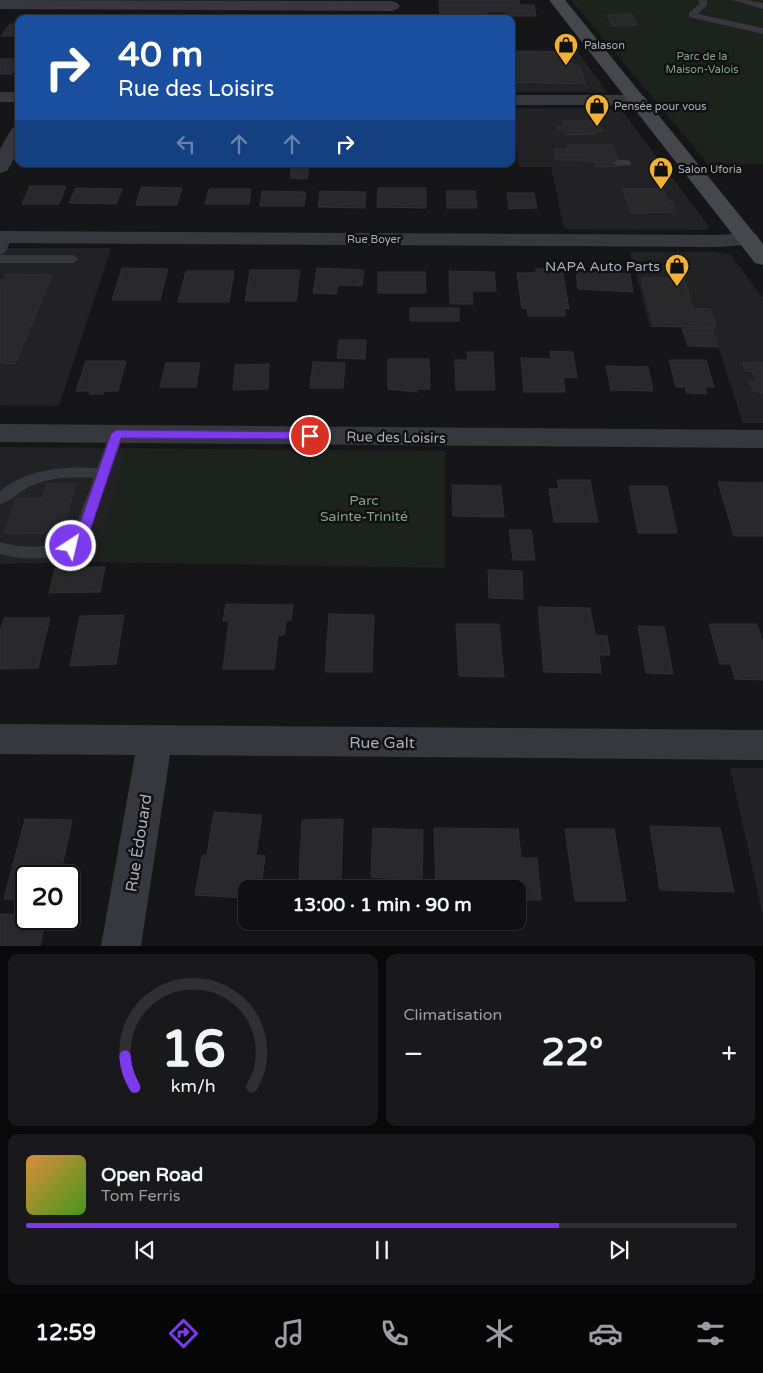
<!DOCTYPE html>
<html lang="fr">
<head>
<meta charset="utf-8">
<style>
	:root { --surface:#101012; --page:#19191b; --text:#f1f3f6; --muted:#9c9d9f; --line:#303032; --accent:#7c3aed }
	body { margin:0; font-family:"Varela Round",sans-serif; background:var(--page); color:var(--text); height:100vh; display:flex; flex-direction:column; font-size:19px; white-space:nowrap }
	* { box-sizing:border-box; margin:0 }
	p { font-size:16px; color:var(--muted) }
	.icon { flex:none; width:28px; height:28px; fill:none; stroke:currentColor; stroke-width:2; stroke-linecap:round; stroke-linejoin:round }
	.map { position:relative; height:946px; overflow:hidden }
	.side { display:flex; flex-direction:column; gap:8px; padding:8px; background:#09090a; flex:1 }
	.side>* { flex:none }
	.guide { position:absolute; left:15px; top:15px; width:500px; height:152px; border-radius:10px; box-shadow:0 1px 4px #0004,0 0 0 1px var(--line); background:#1a4fa0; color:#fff; overflow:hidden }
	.speed { position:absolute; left:15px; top:865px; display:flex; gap:10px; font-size:25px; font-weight:700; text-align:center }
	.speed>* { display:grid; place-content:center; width:65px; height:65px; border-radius:50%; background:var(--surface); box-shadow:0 1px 4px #0004,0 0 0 1px var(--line); line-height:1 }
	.speed .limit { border:2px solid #111; border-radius:8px; background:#fff; color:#111 }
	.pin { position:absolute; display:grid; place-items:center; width:42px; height:42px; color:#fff; margin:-21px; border:2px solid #fff; border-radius:50%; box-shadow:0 1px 5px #0007 }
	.me { position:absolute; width:55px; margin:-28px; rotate:35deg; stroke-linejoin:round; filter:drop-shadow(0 0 4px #0008) }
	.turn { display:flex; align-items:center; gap:18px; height:105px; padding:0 20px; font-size:22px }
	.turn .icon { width:65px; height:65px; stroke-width:2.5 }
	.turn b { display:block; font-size:35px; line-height:42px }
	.lanes { display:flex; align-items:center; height:48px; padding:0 20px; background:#0003; justify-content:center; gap:25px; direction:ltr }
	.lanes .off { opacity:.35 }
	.big { font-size:38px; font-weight:700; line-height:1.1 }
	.side .widget { flex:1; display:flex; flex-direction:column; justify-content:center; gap:8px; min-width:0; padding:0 18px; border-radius:10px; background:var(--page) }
	.side .dial { align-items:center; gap:0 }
	.dial svg { height:130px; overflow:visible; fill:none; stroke:var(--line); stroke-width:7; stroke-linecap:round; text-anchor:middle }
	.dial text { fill:var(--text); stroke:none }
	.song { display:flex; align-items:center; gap:15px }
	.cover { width:60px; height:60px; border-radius:8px; background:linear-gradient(135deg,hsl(30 70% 55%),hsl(100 70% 35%)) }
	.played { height:5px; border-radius:2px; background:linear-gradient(90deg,var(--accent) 75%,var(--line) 75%) }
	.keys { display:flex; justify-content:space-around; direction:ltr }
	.heat { display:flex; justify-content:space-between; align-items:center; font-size:28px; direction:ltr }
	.side .tiles { flex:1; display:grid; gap:8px; grid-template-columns:1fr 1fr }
	.widget:last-child { grid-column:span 2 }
	.trip { position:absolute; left:238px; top:880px; width:288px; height:50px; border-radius:10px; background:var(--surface); box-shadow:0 1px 4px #0004,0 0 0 1px var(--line); font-weight:700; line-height:50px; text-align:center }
	.menu { display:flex; height:80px; justify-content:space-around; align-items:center; background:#060607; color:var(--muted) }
	.menu .icon { width:35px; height:35px }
	.menu .selected { color:var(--accent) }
	.menu b { font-size:22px; color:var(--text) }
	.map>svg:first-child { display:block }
	.built { fill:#222225 }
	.green { fill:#1c231d }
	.building { fill:#29292c; stroke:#303034 }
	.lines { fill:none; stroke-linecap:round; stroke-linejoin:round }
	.lane { fill:#37383d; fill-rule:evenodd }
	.street { fill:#37383d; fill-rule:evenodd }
	.secondary { fill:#45474d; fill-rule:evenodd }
	.route { fill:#7c3aed; stroke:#51269a }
	.labels { text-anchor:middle; stroke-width:5; stroke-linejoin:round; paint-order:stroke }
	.far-poi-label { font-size:11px; fill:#a8adb8; stroke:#111113; text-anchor:start }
	.far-park-label { font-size:11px; fill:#7fa381; stroke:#111113 }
	.far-street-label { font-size:11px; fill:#a8adb8; stroke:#111113 }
	.poi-label { font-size:14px; fill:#a8adb8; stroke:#111113; text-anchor:end }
	.street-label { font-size:14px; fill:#a8adb8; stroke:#111113 }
	.park-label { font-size:14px; fill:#7fa381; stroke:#111113 }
	.near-street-label { font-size:16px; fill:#a8adb8; stroke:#111113 }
</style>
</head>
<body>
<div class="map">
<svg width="763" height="946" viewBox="0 0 763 946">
	<rect width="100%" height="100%" fill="#161618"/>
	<g class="built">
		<polygon points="511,50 577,51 607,92 511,92"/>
		<polygon points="511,108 616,109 623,112 710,228 704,230 564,229 551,167 519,167"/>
		<polygon points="0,248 111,248 59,406 0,405"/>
		<polygon points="630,252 717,252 731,255 763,298 763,423 743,423 712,328 650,327"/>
		<polygon points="0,447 127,448 97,562 0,564"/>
		<polygon points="730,768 763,768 763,916"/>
	</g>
	<g class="green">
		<polygon points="571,0 763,0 763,164 709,165"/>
		<polygon points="127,448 445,451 445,568 97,562"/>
	</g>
	<g class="building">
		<polygon points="439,0 519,0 520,5 534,5 536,16 506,16 505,12 486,12 487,19 440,19"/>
		<polygon points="632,14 638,25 612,26 607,15"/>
		<polygon points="10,24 19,24 19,36 1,36"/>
		<polygon points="511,52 568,52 572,63 580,67 585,84 511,82"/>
		<polygon points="0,59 19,59 19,61 12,74 0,74"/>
		<polygon points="562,121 593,121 595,126 600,126 602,131 595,131 596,134 566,135 564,130 559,130 557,126 564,126"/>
		<polygon points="567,145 612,145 620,166 596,167 594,161 584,162 583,160 556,160 554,149 568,149"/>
		<polygon points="292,164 309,164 307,179 290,178"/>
		<polygon points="30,186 66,186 59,204 22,204"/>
		<polygon points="141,187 182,188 177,205 136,205"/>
		<polygon points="76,188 122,189 116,204 69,203"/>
		<polygon points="378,188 426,188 426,208 377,207"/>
		<polygon points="209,189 251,189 249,204 205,204"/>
		<polygon points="623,189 663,189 668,200 672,200 675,208 670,208 673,212 631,213"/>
		<polygon points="262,191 306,192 304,206 260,206"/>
		<polygon points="320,191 366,192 365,208 318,207"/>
		<polygon points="446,191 475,191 477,208 447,208"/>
		<polygon points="507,193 534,193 537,208 509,209"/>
		<polygon points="122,268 168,269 160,300 112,300"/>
		<polygon points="317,268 364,270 362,286 338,285 336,294 313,293"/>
		<polygon points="536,269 546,269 547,273 563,273 569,309 564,309 565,316 528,316 527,309 522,308 517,273 536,273"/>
		<polygon points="250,270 300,270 296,301 245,301"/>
		<polygon points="186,271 234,271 229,302 178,302"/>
		<polygon points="449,271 494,272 496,291 472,291 473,304 450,304"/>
		<polygon points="378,272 425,272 426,293 378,293"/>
		<polygon points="576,272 630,274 633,292 578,289"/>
		<polygon points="6,274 52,275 15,364 0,363 0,280 4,280"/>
		<polygon points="641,278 684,278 693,309 710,309 716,327 654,326"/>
		<rect x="410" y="308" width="49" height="13"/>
		<polygon points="682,328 712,328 718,347 688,346"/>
		<polygon points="339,340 366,340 365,359 337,358"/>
		<polygon points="550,351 573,352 577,378 563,377 565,392 524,392 521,358 551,359"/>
		<polygon points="467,352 493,352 495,390 456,390 455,360 468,360"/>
		<polygon points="388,359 429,359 430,389 417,389 417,392 388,389"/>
		<polygon points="669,360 706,360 714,387 705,387 707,394 687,393 685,387 676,387"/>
		<polygon points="86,361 126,361 118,391 104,391 103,394 89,394 90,391 76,391"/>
		<polygon points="313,362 345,363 343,388 310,388"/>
		<polygon points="166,363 200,363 196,387 160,387"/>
		<polygon points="743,363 763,363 763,395 760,392 754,392 750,382 757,382 753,371 746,371"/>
		<polygon points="269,364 268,389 233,390 235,365"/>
		<polygon points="606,366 648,367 653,391 611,390"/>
		<polygon points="557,480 590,480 598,522 554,522 549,489 559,489"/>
		<polygon points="718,482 763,483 763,536 734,536"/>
		<polygon points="47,484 76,484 61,534 4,533 16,499 42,499"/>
		<polygon points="452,485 501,486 504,517 453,516"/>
		<polygon points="629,486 667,486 677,533 638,533"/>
		<polygon points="509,530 531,530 535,560 513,560"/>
		<polygon points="105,567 100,592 49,593 55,568"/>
		<polygon points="488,570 522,571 523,599 489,598"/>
		<polygon points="226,604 293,605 291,620 286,621 284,635 278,635 274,669 223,669 229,621 223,621"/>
		<polygon points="538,607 590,608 595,635 607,636 610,655 599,655 601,673 544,672"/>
		<polygon points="329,614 374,615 372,672 325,672"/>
		<polygon points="124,615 116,664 70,666 80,616"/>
		<polygon points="4,618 50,618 38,668 0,669 0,631"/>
		<polygon points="456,624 499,624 504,677 459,676"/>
		<polygon points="709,624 757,624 763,644 763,680 735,679 731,664 720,664"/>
		<polygon points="638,626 664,627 673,674 646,673"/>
		<polygon points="214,812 262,815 256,855 265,856 261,889 246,889 246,898 195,895 202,856 207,855"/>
		<polygon points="25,819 72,820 60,876 26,876 26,899 4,899"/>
		<polygon points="343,819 341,881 299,881 302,820"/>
		<polygon points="650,826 720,828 734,892 660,890"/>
		<polygon points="373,828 423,830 422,887 402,887 403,879 371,877"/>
		<polygon points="434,828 518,829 521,858 537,858 541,900 516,900 516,889 436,889"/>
		<polygon points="565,829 614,829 626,901 575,901"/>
		<polygon points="0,914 26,915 26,919 46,919 40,946 0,946"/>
	</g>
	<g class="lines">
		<g class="lane">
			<polygon points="699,0 707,0 707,5 698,14 763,28 763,34 689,17 689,13 699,4"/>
			<polygon points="732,0 747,0 763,3 763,9"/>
			<polygon points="626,160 630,161 631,163 630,165 618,166 613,163 618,160"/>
			<polygon points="6,234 12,237 6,251 0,255 0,237"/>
			<polygon points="0,255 73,255 79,259 73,263 0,263"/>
			<path d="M117 429 122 431 124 434 85 543C60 560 28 562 0 554V542C24 549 51 549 72 536L94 478C72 477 47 477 27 488 18 493 10 502 0 504V491C27 469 64 466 97 468L110 434 112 431Z"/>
		</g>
		<g class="street">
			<polygon points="0,0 392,1 397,3 400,6 397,9 392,11 0,9"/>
			<rect x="0" y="92" width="19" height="10"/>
			<polygon points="511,95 638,95 644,96 647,100 644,104 638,105 511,105"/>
			<polygon points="19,126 19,150 7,171 0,173 0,149 12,128"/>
			<polygon points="0,231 718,235 748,233 756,234 759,239 756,244 718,247 0,243"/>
			<polygon points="0,424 763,430 763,448 0,442"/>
			<polygon points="0,724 763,730 763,760 170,755 141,946 101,946 135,755 0,754"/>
		</g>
		<polygon class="secondary" points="549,0 565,0 763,244 763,265 755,263"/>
	</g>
	<polygon class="route" points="116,430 310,432 315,436 310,439 121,438 89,534 75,549 67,549 65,546 77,532 111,434"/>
	<defs>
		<symbol id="shop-pin" viewBox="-11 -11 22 30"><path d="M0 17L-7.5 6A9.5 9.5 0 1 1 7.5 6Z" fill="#f2b134" stroke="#111113"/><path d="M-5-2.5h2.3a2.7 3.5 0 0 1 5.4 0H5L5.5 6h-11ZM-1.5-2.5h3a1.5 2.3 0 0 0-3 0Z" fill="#111"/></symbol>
	</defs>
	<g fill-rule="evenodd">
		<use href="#shop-pin" x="552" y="31" width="28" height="38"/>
		<use href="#shop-pin" x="583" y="92" width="28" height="38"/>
		<use href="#shop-pin" x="647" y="155" width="28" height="38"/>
		<use href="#shop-pin" x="663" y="252" width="28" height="38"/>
	</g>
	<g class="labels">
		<g class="far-poi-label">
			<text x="584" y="49">Palason</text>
			<text x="614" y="110">Pensée pour vous</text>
			<text x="678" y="173">Salon Uforia</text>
		</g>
		<g class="far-park-label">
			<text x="702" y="60">Parc de la<tspan x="702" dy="13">Maison-Valois</tspan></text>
		</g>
		<g class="far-street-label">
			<text x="374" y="243">Rue Boyer</text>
		</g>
		<g class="poi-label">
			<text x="660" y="271">NAPA Auto Parts</text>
		</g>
		<g class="street-label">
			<text transform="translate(396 437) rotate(1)" y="5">Rue des Loisirs</text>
		</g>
		<g class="park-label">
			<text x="364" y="505">Parc<tspan x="364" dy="16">Sainte-Trinité</tspan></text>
		</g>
		<g class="near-street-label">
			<text x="382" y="748">Rue Galt</text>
			<text transform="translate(138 843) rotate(-81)" y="6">Rue Édouard</text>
		</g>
	</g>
</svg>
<div class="speed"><div class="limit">20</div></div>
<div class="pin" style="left:310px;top:436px;background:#d93025"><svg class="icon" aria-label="arrive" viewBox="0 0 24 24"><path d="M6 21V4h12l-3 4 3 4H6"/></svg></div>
<svg class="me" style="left:71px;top:546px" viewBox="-20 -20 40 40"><circle r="17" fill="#7c3aed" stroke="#fff" stroke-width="3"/><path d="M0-11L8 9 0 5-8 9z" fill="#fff"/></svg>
<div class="trip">13:00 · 1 min · 90 m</div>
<div class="guide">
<div class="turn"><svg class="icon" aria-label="right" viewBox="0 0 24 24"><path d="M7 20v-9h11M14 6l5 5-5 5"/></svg><div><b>40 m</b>Rue des Loisirs</div></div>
<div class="lanes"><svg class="icon off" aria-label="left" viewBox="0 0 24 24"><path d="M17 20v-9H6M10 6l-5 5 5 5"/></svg><svg class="icon off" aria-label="ahead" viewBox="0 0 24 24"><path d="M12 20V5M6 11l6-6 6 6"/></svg><svg class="icon off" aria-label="ahead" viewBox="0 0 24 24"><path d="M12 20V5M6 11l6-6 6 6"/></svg><svg class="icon" aria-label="right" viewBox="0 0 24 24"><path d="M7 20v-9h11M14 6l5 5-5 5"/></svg></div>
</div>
</div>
<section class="side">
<div class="tiles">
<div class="widget dial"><svg viewBox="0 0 100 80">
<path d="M14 69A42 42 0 1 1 86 69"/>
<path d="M14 69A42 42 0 0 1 8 50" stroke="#7c3aed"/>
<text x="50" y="56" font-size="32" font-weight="700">16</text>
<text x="50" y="72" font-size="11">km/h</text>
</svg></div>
<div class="widget"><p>Climatisation</p>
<div class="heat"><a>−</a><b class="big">22°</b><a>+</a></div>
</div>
<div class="widget">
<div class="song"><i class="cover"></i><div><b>Open Road</b><p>Tom Ferris</p></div></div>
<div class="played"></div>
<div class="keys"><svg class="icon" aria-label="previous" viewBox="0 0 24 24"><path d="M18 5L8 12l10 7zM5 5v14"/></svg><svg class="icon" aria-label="pause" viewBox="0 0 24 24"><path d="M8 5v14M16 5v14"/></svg><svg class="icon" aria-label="next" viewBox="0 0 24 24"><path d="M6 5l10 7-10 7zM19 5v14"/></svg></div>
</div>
</div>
</section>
<nav class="menu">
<b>12:59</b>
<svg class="icon selected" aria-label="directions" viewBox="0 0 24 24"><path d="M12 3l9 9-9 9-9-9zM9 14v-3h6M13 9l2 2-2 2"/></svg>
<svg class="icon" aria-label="music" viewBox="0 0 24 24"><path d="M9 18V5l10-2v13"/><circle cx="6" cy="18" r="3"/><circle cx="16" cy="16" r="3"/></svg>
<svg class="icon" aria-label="phone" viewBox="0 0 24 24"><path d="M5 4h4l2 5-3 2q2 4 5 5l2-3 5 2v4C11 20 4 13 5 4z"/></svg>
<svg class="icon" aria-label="climate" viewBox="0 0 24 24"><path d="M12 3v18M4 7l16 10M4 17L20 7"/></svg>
<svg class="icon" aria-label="car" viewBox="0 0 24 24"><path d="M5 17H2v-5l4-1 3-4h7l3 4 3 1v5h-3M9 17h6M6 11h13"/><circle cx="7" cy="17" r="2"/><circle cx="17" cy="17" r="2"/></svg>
<svg class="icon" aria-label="filters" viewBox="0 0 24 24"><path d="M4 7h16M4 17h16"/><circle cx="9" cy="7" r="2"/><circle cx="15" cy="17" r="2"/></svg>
</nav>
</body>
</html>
